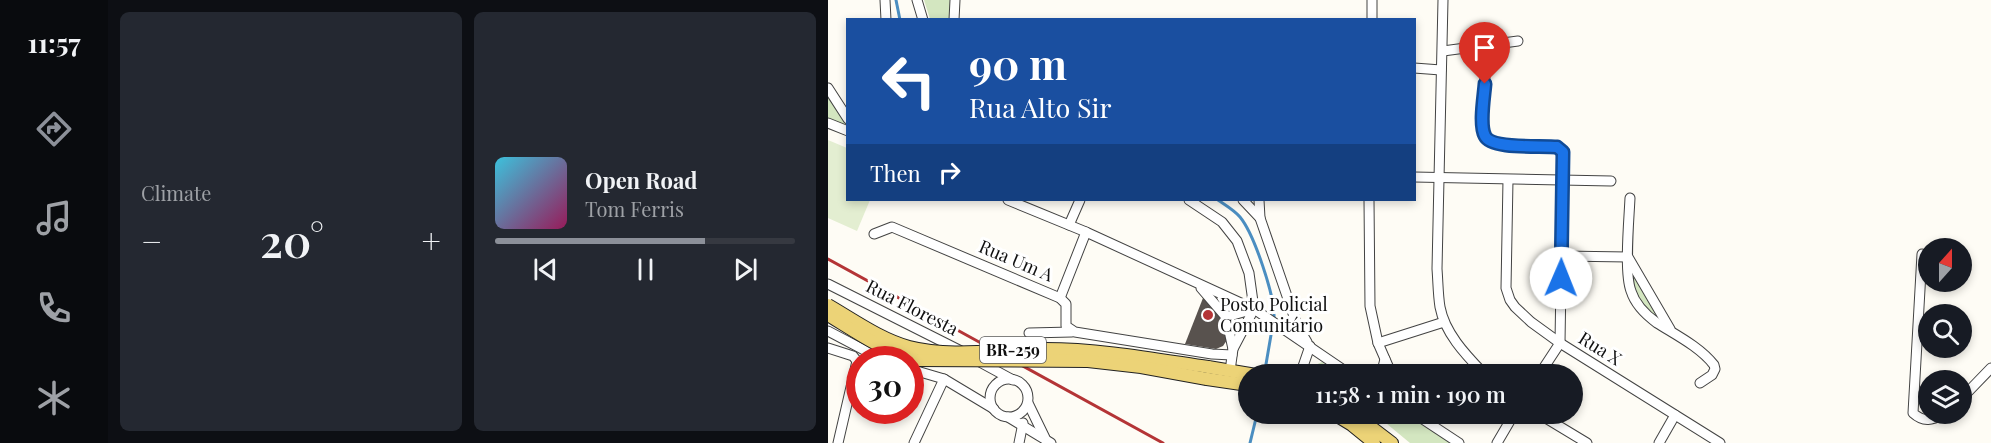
<!DOCTYPE html>
<html lang="en">
<head>
<meta charset="utf-8">
<style>
	:root { --surface:#171b24; --page:#242831; --text:#f1f3f6; --muted:#9ea1a6; --line:#363941; --accent:#8c9099 }
	body { margin:0; font-family:"Playfair Display",serif; background:var(--page); color:var(--text); height:100vh; display:flex; flex-direction:column; font-size:22px; white-space:nowrap }
	* { box-sizing:border-box; margin:0 }
	p { font-size:20px; color:var(--muted) }
	.icon { flex:none; width:33px; height:33px; fill:none; stroke:currentColor; stroke-width:2; stroke-linecap:round; stroke-linejoin:round }
	.map { position:relative; flex:1; overflow:hidden }
	.panel { display:flex; flex-direction:column; gap:12px; padding:12px; background:#0d0f14; width:720px }
	.panel>* { flex:none }
	.banner { position:absolute; left:18px; top:18px; width:570px; height:183px; border-radius:0px; box-shadow:0 3px 9px #0003; background:#1a4fa0; color:#fff; overflow:hidden }
	.needle { width:39px; rotate:21deg }
	.tools { position:absolute; left:1090px; top:238px; display:grid; gap:12px }
	.tools a { display:grid; place-items:center; width:54px; height:54px; border-radius:50%; background:var(--surface); box-shadow:0 3px 9px #0003; font-size:30px }
	.speed { position:absolute; left:18px; top:346px; display:flex; gap:12px; font-size:30px; font-weight:700; text-align:center }
	.speed>* { display:grid; place-content:center; width:78px; height:78px; border-radius:50%; background:var(--surface); box-shadow:0 3px 9px #0003; line-height:1 }
	.speed .limit { border:9px solid #d22; background:#fff; color:#111 }
	.pin { position:absolute; display:grid; place-items:center; width:51px; height:51px; color:#fff; margin:-62px -26px; border-radius:50% 50% 50% 0; rotate:-45deg; box-shadow:0 0 6px #0007 }
	.pin .icon { rotate:45deg }
	.me { position:absolute; width:66px; margin:-33px; rotate:1deg; stroke-linejoin:round; filter:drop-shadow(0 0 4px #0008) }
	.turn { display:flex; align-items:center; gap:21px; height:126px; padding:0 24px; font-size:27px }
	.turn .icon { width:78px; height:78px; stroke-width:2.5 }
	.turn b { display:block; font-size:42px; line-height:51px }
	.then { display:flex; align-items:center; height:57px; padding:0 24px; background:#0003; gap:12px; font-size:22px }
	.big { font-size:45px; font-weight:600; line-height:1.1 }
	.panel .widget { flex:1; display:flex; flex-direction:column; justify-content:center; gap:9px; min-width:0; padding:0 21px; border-radius:9px; background:var(--page) }
	.song { display:flex; align-items:center; gap:18px }
	.cover { width:72px; height:72px; border-radius:9px; background:linear-gradient(135deg,hsl(190 70% 55%),hsl(330 70% 35%)) }
	.played { height:6px; border-radius:3px; background:linear-gradient(90deg,var(--accent) 70%,var(--line) 70%) }
	.keys { display:flex; justify-content:space-around; direction:ltr }
	.heat { display:flex; justify-content:space-between; align-items:center; font-size:33px; direction:ltr }
	.panel .tiles { flex:1; display:grid; gap:12px; grid-template-columns:repeat(2,1fr) }
	.trip { position:absolute; left:410px; top:364px; width:345px; height:60px; border-radius:30px; background:var(--surface); box-shadow:0 3px 9px #0003; font-weight:600; line-height:60px; text-align:center }
	main { display:flex; flex:1; min-height:0 }
	.menu { display:flex; flex-direction:column; width:108px; justify-content:space-around; align-items:center; background:#090b0e; color:var(--muted) }
	.menu .icon { width:42px; height:42px }
	.menu .selected { color:var(--accent) }
	.menu b { font-size:27px; color:var(--text) }
	.map>svg:first-child { display:block }
	.green { fill:#d3e6c0 }
	.pitch { fill:#e3eed1 }
	.lines { fill:none; stroke-linecap:round; stroke-linejoin:round }
	.stream { stroke:#4b8ec1; stroke-width:3 }
	.building { fill:#58524e }
	.minor-casing { stroke:#434343; stroke-width:11 }
	.major-casing { stroke:#212121; stroke-width:14 }
	.minor { stroke:#fff; stroke-width:9 }
	.major { stroke:#ecd377; stroke-width:12 }
	.rail { stroke:#b43436; stroke-width:3 }
	.major-bridge-casing { stroke:#212121; stroke-width:14; stroke-linecap:butt }
	.major-bridge { stroke:#ecd377; stroke-width:12 }
	.route-casing { stroke:#114b97; stroke-width:15 }
	.route { stroke:#1a73e8; stroke-width:10 }
	.poi-dot { fill:#b43436; stroke:#fff; stroke-width:2 }
	.labels { text-anchor:middle; stroke-width:6; stroke-linejoin:round; paint-order:stroke }
	.shield { fill:#fff; stroke:#585858; stroke-width:1.5 }
	.shield-label { font-size:16px; font-weight:bold; fill:#101010 }
	.street-label { font-size:18px; fill:#101010; stroke:#fff }
	.poi-label { font-size:18px; fill:#101010; stroke:#fff; text-anchor:start }
</style>
</head>
<body>
<main>
<nav class="menu">
<b>11:57</b>
<svg class="icon selected" aria-label="directions" viewBox="0 0 24 24"><path d="M12 3l9 9-9 9-9-9zM9 14v-3h6M13 9l2 2-2 2"/></svg>
<svg class="icon" aria-label="music" viewBox="0 0 24 24"><path d="M9 18V5l10-2v13"/><circle cx="6" cy="18" r="3"/><circle cx="16" cy="16" r="3"/></svg>
<svg class="icon" aria-label="phone" viewBox="0 0 24 24"><path d="M5 4h4l2 5-3 2q2 4 5 5l2-3 5 2v4C11 20 4 13 5 4z"/></svg>
<svg class="icon" aria-label="climate" viewBox="0 0 24 24"><path d="M12 3v18M4 7l16 10M4 17L20 7"/></svg>
</nav>
<section class="panel">
<div class="tiles">
<div class="widget"><p>Climate</p>
<div class="heat"><a>−</a><b class="big">20°</b><a>+</a></div>
</div>
<div class="widget">
<div class="song"><i class="cover"></i><div><b>Open Road</b><p>Tom Ferris</p></div></div>
<div class="played"></div>
<div class="keys"><svg class="icon" aria-label="previous" viewBox="0 0 24 24"><path d="M18 5L8 12l10 7zM5 5v14"/></svg><svg class="icon" aria-label="pause" viewBox="0 0 24 24"><path d="M8 5v14M16 5v14"/></svg><svg class="icon" aria-label="next" viewBox="0 0 24 24"><path d="M6 5l10 7-10 7zM19 5v14"/></svg></div>
</div>
</div>
</section>
<div class="map">
<svg width="1163" height="443" viewBox="0 0 1163 443">
	<rect width="100%" height="100%" fill="#fefcf5"/>
	<g class="green">
		<polygon points="96,0 122,0 122,19 102,19"/>
		<polygon points="0,92 19,120 19,130 0,123"/>
		<polygon points="802,264 838,325 824,317 803,289"/>
		<polygon points="494,362 514,375 485,375 482,371 485,366"/>
		<polygon points="547,414 577,414 624,443 582,443"/>
	</g>
	<polygon class="pitch" points="0,140 19,148 20,200 42,200 29,231 0,218"/>
	<g class="lines">
		<g class="stream">
			<polyline points="68,0 72,20"/>
			<path d="M390 200C397 205 406 210 412 217 426 234 447 296 446 318"/>
			<polyline points="437,370 443,335"/>
			<polyline points="422,443 429,414"/>
		</g>
	</g>
	<polygon class="building" points="375,298 386,304 396,327 399,340 395,346 388,349 357,344"/>
	<g class="lines">
		<defs>
			<g id="minor">
				<polyline points="57,0 58,20"/>
				<polyline points="89,0 95,20"/>
				<path d="M615 0 609 269C610 281 610 295 612 307 617 334 639 356 657 375"/>
				<polyline points="126,20 127,0"/>
				<polyline points="544,20 544,0"/>
				<path d="M659 44 654 125C655 130 655 136 659 139 671 149 709 146 724 147H729L735 152 732 343"/>
				<polyline points="615,51 690,41"/>
				<polyline points="586,68 613,70"/>
				<polyline points="0,88 20,119"/>
				<polyline points="0,123 20,131"/>
				<polyline points="586,177 783,181"/>
				<polyline points="680,180 678,288 682,300 687,307 703,322 732,343 892,443"/>
				<path d="M802 198C801 220 796 273 803 291 807 304 818 315 829 323 848 335 872 347 886 365L887 369 884 375 872 383"/>
				<polyline points="180,200 258,232 426,309 523,375"/>
				<polyline points="361,200 394,222 409,241 421,273 426,309 405,349 402,371"/>
				<polyline points="415,200 432,218 469,325 479,342"/>
				<polyline points="431,200 432,218"/>
				<polyline points="541,200 542,306 550,343 564,375"/>
				<polyline points="241,225 252,200"/>
				<polyline points="46,234 64,227 232,298 238,304 238,326 247,332 384,354 404,355"/>
				<path d="M1094 254 1085 413C1096 423 1104 420 1116 414"/>
				<polyline points="733,256 800,257 842,329"/>
				<polyline points="0,284 133,351"/>
				<polyline points="373,288 398,317 405,349"/>
				<polyline points="232,298 258,232"/>
				<polyline points="398,317 426,309"/>
				<polyline points="0,331 55,360"/>
				<polyline points="201,333 244,332"/>
				<polyline points="550,343 616,322"/>
				<polyline points="0,348 25,356 29,361 10,443"/>
				<polyline points="150,361 185,380"/>
				<polyline points="82,369 116,379 166,409"/>
				<polyline points="472,375 482,346"/>
				<polyline points="553,375 557,359"/>
				<polyline points="711,375 732,343"/>
				<circle cx="181" cy="398" r="19"/>
				<polyline points="1134,398 1163,368"/>
				<polyline points="200,403 217,438"/>
				<polyline points="587,414 631,443"/>
				<polyline points="711,414 759,443"/>
				<polyline points="180,417 223,443"/>
				<polyline points="86,443 116,379"/>
				<polyline points="191,443 195,423"/>
				<polyline points="669,443 686,414"/>
				<polyline points="831,443 847,415"/>
			</g>
			<g id="major">
				<polyline points="380,367 428,375"/>
				<polyline points="379,379 420,385"/>
				<polyline points="506,414 524,425 546,443"/>
				<polyline points="526,414 564,443"/>
			</g>
		</defs>
		<use href="#minor" class="minor-casing"/>
		<use href="#major" class="major-casing"/>
		<use href="#minor" class="minor"/>
		<use href="#major" class="major"/>
		<polyline class="rail" points="0,259 335,443"/>
		<defs>
			<g id="major-bridge">
				<path d="M0 305C26 320 52 339 81 347 124 358 172 349 217 349 272 349 326 359 380 367"/>
				<path d="M0 315C28 332 56 352 88 360L260 361 313 367 379 379"/>
			</g>
		</defs>
		<use href="#major-bridge" class="major-bridge-casing"/>
		<use href="#major-bridge" class="major-bridge"/>
	</g>
	<g class="lines">
		<defs>
			<path id="route" d="M657 84C656 97 651 125 657 136 664 150 714 145 729 147L735 152 733 278"/>
		</defs>
		<use href="#route" class="route-casing"/>
		<use href="#route" class="route"/>
	</g>
	<circle class="poi-dot" cx="380" cy="315" r="6"/>
	<g class="labels">
		<rect class="shield" x="152" y="337" width="66" height="26" rx="4.5"/>
		<g class="shield-label">
			<text x="185" y="356">BR-259</text>
		</g>
		<g class="street-label">
			<text transform="translate(188 261) rotate(23)" y="6">Rua Um A</text>
			<text transform="translate(84 308) rotate(27)" y="6">Rua Floresta</text>
			<text transform="translate(772 349) rotate(32)" y="6">Rua X</text>
		</g>
		<g class="poi-label">
			<text x="392" y="311">Posto Policial<tspan x="392" dy="21">Comunitário</tspan></text>
		</g>
	</g>
</svg>
<div class="tools">
<a><svg class="needle" viewBox="-14 -14 28 28"><path d="M0-13l5 13h-10z" fill="#e53935"/><path d="M0 13l5-13h-10z" fill="#9ea1a6"/></svg></a>
<a><svg class="icon" aria-label="search" viewBox="0 0 24 24"><circle cx="10" cy="10" r="6"/><path d="M15 15l6 6"/></svg></a>
<a><svg class="icon" aria-label="layers" viewBox="0 0 24 24"><path d="M12 4l9 5-9 5-9-5zM3 14l9 5 9-5"/></svg></a>
</div>
<div class="speed"><div class="limit">30</div></div>
<div class="pin" style="left:657px;top:84px;background:#d93025"><svg class="icon" aria-label="arrive" viewBox="0 0 24 24"><path d="M6 21V4h12l-3 4 3 4H6"/></svg></div>
<svg class="me" style="left:733px;top:278px" viewBox="-20 -20 40 40"><circle r="19" fill="#fff"/><path d="M0-13L10 11 0 6-10 11z" fill="#1a73e8"/></svg>
<div class="trip">11:58 · 1 min · 190 m</div>
<div class="banner">
<div class="turn"><svg class="icon" aria-label="left" viewBox="0 0 24 24"><path d="M17 20v-9H6M10 6l-5 5 5 5"/></svg><div><b>90 m</b>Rua Alto Sir</div></div>
<div class="then">Then<svg class="icon" aria-label="right" viewBox="0 0 24 24"><path d="M7 20v-9h11M14 6l5 5-5 5"/></svg></div>
</div>
</div>
</main>
</body>
</html>
